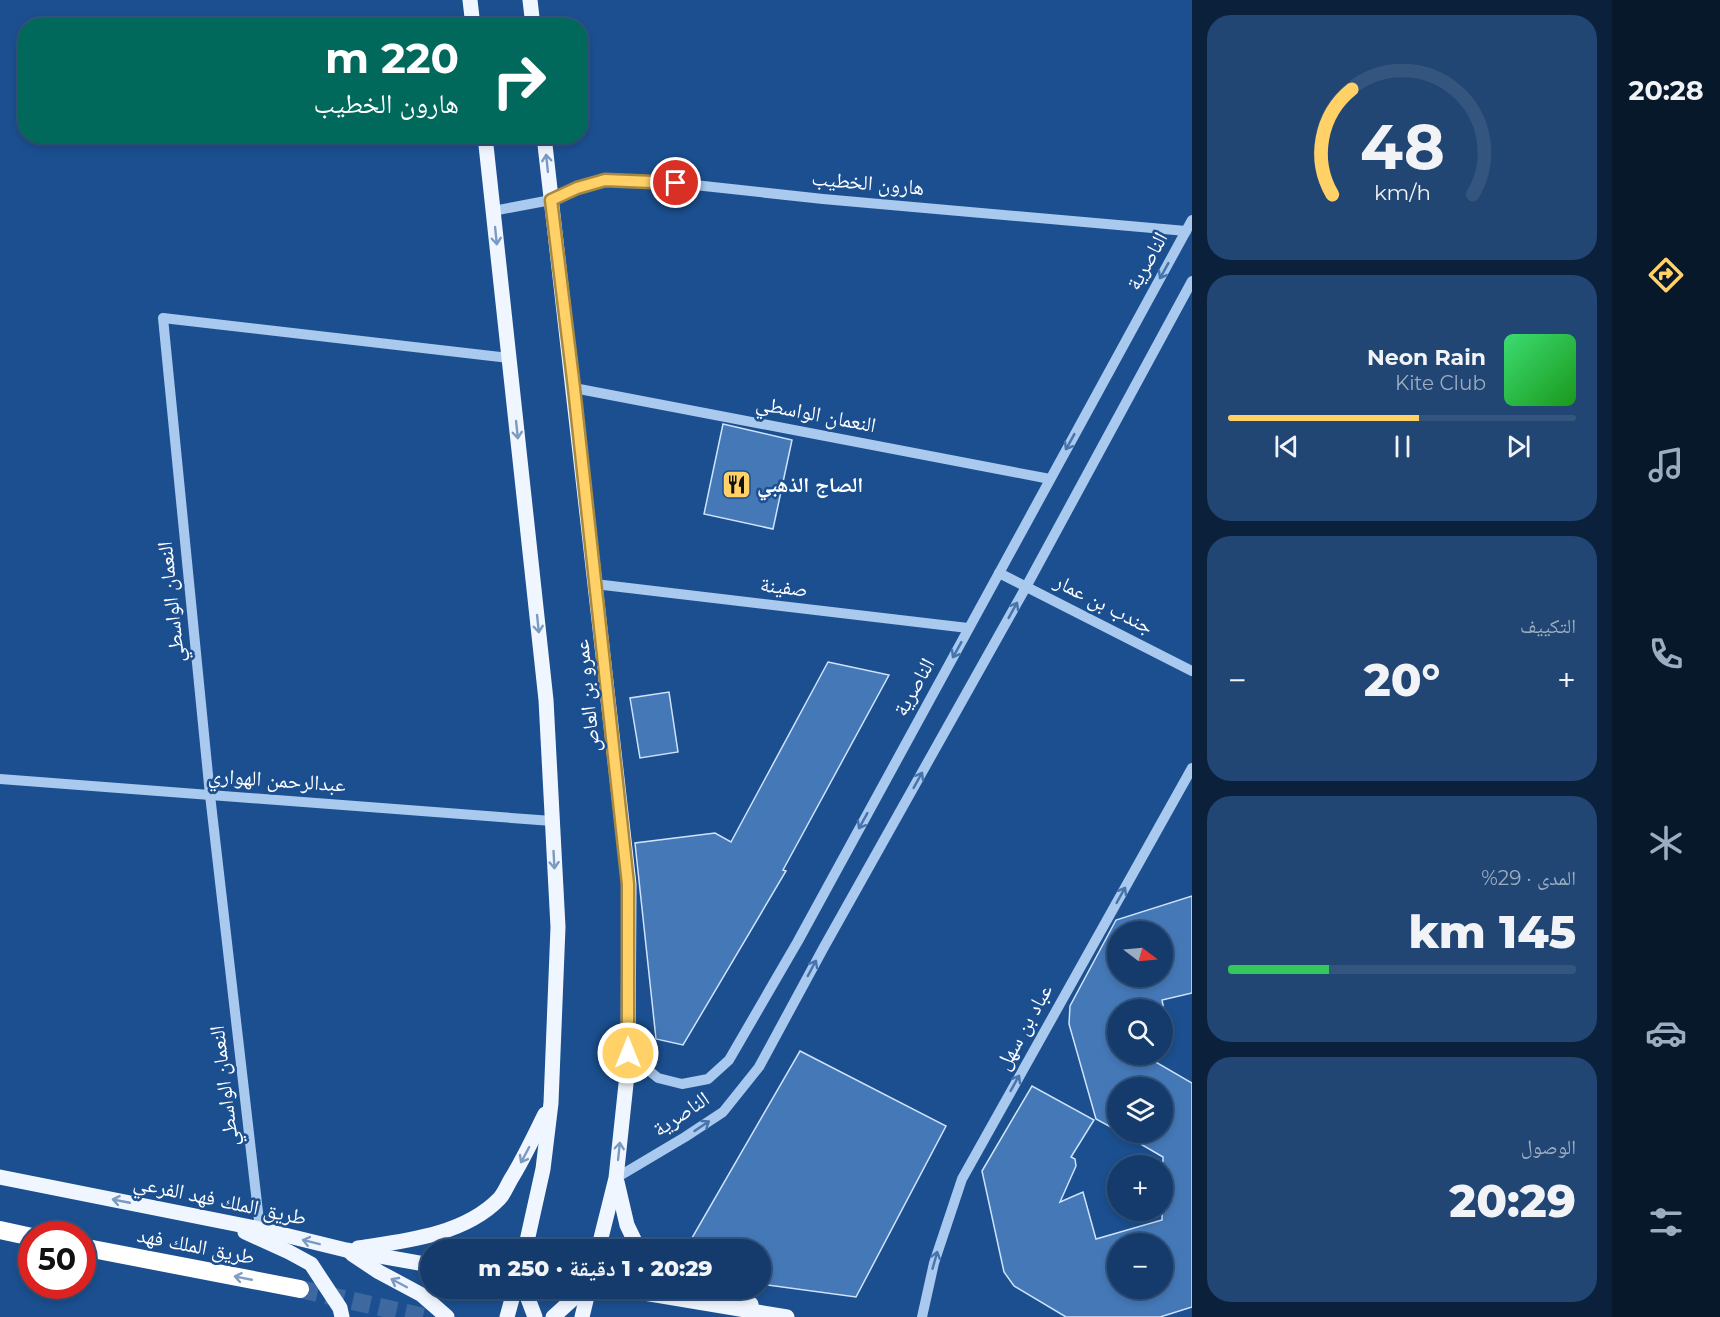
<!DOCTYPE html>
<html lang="ar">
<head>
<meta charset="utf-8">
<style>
	:root { --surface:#143b6b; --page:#214673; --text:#f1f3f6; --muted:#9dadc1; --line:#33557e; --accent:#ffd166 }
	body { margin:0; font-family:Montserrat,"Noto Naskh Arabic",sans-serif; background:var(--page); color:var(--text); direction:rtl; height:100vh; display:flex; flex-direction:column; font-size:22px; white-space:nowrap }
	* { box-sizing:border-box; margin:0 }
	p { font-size:20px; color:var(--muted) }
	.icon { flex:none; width:33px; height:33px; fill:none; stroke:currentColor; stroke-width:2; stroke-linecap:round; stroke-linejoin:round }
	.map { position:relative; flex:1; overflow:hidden; direction:ltr }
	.details { display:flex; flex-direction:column; gap:15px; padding:15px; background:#0b203b; width:420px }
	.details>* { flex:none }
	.guide { position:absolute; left:18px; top:18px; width:570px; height:126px; border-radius:24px; box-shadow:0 3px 9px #0003,0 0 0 2px var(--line); direction:rtl; background:#00695c; color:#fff; overflow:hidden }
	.needle { width:39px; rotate:106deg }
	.buttons { position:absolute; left:1107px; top:921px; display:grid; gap:12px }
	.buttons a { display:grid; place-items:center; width:66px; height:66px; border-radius:50%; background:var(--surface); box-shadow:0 3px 9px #0003,0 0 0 2px var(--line); font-size:30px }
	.speed { position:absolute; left:18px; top:1221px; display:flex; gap:12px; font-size:30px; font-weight:700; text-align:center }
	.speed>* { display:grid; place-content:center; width:78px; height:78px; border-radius:50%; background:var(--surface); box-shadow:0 3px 9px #0003,0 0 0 2px var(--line); line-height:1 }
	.speed .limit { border:9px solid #d22; background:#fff; color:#111 }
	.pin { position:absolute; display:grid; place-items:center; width:51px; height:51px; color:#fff; margin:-26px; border:3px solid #fff; border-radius:50%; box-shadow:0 2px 6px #0007 }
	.me { position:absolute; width:66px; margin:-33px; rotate:0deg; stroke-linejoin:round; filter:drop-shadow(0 0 4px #0008) }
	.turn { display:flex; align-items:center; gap:21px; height:126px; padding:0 30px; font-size:27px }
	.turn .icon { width:78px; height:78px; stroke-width:2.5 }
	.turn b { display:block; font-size:42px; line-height:51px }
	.big { font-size:45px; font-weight:800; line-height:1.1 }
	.details .widget { flex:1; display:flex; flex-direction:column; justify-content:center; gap:9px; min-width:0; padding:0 21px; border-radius:24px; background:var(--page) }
	.details .dial { align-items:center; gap:0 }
	.dial svg { height:156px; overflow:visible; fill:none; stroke:var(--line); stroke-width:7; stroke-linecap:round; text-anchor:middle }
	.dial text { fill:var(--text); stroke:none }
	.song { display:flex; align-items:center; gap:18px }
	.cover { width:72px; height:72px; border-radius:9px; background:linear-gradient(135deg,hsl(140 70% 55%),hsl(120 70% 35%)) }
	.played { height:6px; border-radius:3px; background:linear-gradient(90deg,var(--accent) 55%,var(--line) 55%) }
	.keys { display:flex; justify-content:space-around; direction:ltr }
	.heat { display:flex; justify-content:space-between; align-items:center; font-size:33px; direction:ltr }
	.charge { height:9px; border-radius:4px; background:linear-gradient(90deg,#34c759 29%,var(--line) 0) }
	.trip { position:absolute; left:420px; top:1239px; width:351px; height:60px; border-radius:30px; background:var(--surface); box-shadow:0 3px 9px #0003,0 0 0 2px var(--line); font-weight:800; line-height:60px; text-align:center; direction:rtl }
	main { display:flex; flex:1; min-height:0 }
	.tab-bar { display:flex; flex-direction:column; width:108px; justify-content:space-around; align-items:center; background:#08182b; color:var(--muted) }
	.tab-bar .icon { width:42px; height:42px }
	.tab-bar .selected { color:var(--accent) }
	.tab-bar b { font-size:27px; color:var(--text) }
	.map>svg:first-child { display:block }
	.building { fill:#4478b7; stroke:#cfe3fa; stroke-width:1.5; fill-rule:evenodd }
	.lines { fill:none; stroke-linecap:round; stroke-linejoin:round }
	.highway-tunnel { stroke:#3d69a0; stroke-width:18; stroke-dasharray:18 9; stroke-linecap:butt }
	.minor { stroke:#a9c9ee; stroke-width:10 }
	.major { stroke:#f0f6ff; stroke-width:15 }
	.highway { stroke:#fff; stroke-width:18 }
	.oneway { stroke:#7b9ac1 }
	.oneway2 { stroke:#4674ac }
	.oneway3 { stroke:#829ec1 }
	.route-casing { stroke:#a68842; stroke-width:15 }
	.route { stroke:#ffd166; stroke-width:10 }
	.labels { text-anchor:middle; stroke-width:5; stroke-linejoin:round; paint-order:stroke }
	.street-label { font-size:21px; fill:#fff; stroke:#1b4f8f }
	.poi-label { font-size:21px; font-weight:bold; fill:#fff; stroke:#1b4f8f; text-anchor:start }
</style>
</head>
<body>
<main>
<nav class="tab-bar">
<b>20:28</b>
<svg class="icon selected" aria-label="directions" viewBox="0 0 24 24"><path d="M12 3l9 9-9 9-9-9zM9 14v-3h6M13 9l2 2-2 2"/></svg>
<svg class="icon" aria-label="music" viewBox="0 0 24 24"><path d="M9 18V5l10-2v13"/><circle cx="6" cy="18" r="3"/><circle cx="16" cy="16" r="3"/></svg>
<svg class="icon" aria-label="phone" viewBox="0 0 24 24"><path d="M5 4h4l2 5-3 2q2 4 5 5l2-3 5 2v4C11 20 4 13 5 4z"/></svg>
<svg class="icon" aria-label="climate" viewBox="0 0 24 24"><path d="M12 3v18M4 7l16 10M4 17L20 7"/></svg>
<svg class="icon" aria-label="car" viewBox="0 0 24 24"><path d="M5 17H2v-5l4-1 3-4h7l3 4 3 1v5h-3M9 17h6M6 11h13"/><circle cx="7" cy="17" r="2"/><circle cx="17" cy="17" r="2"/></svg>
<svg class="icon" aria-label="filters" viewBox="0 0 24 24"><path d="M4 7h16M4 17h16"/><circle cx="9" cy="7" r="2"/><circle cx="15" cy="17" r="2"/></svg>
</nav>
<section class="details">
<div class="widget dial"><svg viewBox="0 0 100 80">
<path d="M14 69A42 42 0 1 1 86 69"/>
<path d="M14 69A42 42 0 0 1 24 15" stroke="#ffd166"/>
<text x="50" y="56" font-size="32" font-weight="700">48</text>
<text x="50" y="72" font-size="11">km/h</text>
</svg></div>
<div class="widget">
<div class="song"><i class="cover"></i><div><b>Neon Rain</b><p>Kite Club</p></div></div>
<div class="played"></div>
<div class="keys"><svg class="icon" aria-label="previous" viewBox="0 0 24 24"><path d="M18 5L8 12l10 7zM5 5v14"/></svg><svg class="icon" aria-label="pause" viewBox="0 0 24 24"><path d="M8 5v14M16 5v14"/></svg><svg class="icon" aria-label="next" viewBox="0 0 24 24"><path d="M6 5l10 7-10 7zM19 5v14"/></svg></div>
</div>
<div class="widget"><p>التكييف</p>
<div class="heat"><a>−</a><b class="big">20°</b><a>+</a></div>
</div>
<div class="widget"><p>المدى · 29%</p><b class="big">145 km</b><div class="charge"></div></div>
<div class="widget"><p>الوصول</p><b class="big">20:29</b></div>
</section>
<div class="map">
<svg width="1192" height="1317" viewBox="0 0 1192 1317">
	<rect width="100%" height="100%" fill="#1b4f8f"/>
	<g class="building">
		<polygon points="723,424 792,440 773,529 704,514"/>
		<polygon points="828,662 889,675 783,870 786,871 683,1045 656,1039 635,843 715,833 731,842"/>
		<polygon points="669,692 678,752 640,758 630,698"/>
		<path d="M1192 896V993L1162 1000 1164 1010H1118V1054H1142L1192 1083V1307L1160 1317H1066L1014 1286 1004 1272 982 1171 1032 1086 1094 1120 1071 1157 1075 1159 1076 1166 1060 1202 1083 1192 1096 1239 1162 1220 1163 1157 1120 1132H1162V1088H1118V1131L1096 1119 1069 1024 1070 1006 1116 920ZM1118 932H1162V976H1118ZM1118 1244H1162V1288H1118Z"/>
		<polygon points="800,1051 946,1126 856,1297 760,1284 760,1250 685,1250"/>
	</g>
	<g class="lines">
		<polyline class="highway-tunnel" points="300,1289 424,1317"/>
		<g class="minor">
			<polyline points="493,211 551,200 577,188 605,180 676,183 823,199 1186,231"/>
			<polyline points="574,388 1050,479"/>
			<polyline points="999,573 1192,671"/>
			<polyline points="595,584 968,628"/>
			<polyline points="0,779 552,821"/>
			<polyline points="629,1042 641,1064 658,1078 682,1084 708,1079 729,1060 798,941 1192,220"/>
			<polyline points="616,1178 685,1137 723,1112 759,1067 824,947 1026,587 1192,281"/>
			<polyline points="260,1229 210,795 163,318 509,358"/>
			<polyline points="922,1317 934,1263 962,1179 1192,768"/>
		</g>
		<g class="major">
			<polyline points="470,0 473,26"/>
			<polyline points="530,0 533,26"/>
			<polyline points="485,136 546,700 558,927 551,1103 543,1169 525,1250"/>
			<polyline points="544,136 629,884 628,1065 616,1178 598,1250"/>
			<polyline points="0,1177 260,1229 346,1250 430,1265"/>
			<polyline points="617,1182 627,1225 639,1250"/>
			<polyline points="245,1232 289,1252 311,1264 340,1308 342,1317"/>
			<path d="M358 1248C405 1241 464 1235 499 1199 504 1194 507 1186 511 1179 524 1158 534 1136 545 1114"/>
			<polyline points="352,1254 379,1272 422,1295 447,1317"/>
			<polyline points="524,1288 535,1317"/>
			<polyline points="614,1288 787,1317"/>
			<polyline points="703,1288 751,1304"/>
			<polyline points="507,1317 515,1288"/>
			<polyline points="553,1317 585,1288"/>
			<polyline points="582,1317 589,1288"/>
		</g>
		<g class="highway">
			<polyline points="0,1230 32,1237"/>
			<polyline points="82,1247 300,1289"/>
		</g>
	</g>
	<defs><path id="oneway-shaft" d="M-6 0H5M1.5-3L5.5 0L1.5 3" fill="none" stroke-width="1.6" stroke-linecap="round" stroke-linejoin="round" transform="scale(1.5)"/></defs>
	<g class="oneway">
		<use href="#oneway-shaft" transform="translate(547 163) rotate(-96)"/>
		<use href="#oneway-shaft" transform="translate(496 236) rotate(84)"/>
		<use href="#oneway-shaft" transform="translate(517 430) rotate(84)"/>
		<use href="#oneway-shaft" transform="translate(538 624) rotate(84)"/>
		<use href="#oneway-shaft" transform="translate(554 860) rotate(87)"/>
		<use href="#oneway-shaft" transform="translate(619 1151) rotate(-84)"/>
		<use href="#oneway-shaft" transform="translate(525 1155) rotate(118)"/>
		<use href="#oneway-shaft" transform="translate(121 1201) rotate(-169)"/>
		<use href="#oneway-shaft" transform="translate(311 1242) rotate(-166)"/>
		<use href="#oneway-shaft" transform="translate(399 1283) rotate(-152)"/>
	</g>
	<g class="oneway2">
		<use href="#oneway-shaft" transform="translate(1164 271) rotate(119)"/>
		<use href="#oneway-shaft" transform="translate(1070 442) rotate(119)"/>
		<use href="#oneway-shaft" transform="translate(1013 610) rotate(-61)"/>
		<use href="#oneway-shaft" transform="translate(957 650) rotate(119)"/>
		<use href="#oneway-shaft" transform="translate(918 780) rotate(-61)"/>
		<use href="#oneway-shaft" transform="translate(863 821) rotate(119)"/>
		<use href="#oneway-shaft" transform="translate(1121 895) rotate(-61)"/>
		<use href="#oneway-shaft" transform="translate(812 968) rotate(-62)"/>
		<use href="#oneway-shaft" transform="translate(1015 1083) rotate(-61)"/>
		<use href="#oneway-shaft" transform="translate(702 1126) rotate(-34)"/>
		<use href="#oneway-shaft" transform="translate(935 1260) rotate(-74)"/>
	</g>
	<use class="oneway3" href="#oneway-shaft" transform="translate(243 1278) rotate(-169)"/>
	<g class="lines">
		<defs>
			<polyline id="route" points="628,1053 628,884 574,388 551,200 577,188 605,180 676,183"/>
		</defs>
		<use href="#route" class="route-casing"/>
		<use href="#route" class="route"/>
	</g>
	<defs>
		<symbol id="restaurant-square" viewBox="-11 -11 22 22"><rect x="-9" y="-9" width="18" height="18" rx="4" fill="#ffd166" stroke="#1b4f8f"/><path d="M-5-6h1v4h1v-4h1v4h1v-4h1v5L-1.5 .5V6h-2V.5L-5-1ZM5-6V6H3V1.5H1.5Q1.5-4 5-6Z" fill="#111"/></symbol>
	</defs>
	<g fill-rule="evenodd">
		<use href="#restaurant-square" x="720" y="468" width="33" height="33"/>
	</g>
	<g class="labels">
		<g class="street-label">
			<text transform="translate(868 183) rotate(5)" y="7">هارون الخطيب</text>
			<text transform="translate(1147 261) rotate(-61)" y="7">الناصرية</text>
			<text transform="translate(816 414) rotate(11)" y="7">النعمان الواسطي</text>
			<text transform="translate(784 587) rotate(7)" y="7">صفينة</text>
			<text transform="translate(171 602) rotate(-96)" y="7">النعمان الواسطي</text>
			<text transform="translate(1104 604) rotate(27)" y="7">جندب بن عمار</text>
			<text transform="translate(914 687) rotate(-61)" y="7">الناصرية</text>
			<text transform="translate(587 696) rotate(-96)" y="7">عمرو بن العاص</text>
			<text transform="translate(277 780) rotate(4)" y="7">عبدالرحمن الهواري</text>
			<text transform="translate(1024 1027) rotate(-61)" y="7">عباد بن سهل</text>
			<text transform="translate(224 1086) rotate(-97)" y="7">النعمان الواسطي</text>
			<text transform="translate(681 1114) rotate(-34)" y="7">الناصرية</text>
			<text transform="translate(220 1200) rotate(12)" y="7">طريق الملك فهد الفرعي</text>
			<text transform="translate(196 1246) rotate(11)" y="7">طريق الملك فهد</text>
		</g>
		<g class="poi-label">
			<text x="757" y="492">الصاج الذهبي</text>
		</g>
	</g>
</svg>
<div class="buttons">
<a><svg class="needle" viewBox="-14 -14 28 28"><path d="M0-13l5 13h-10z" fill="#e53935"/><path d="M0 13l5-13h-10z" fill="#9dadc1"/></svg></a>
<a><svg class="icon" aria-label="search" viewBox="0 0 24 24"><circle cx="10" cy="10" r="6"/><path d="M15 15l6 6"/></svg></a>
<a><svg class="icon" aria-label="layers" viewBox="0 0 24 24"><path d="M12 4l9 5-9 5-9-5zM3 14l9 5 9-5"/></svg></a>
<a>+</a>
<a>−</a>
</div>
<div class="speed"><div class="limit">50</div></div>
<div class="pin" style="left:676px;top:183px;background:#d93025"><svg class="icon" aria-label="arrive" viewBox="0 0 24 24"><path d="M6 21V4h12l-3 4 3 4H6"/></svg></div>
<svg class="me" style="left:628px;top:1053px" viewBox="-20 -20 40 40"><circle r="17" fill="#ffd166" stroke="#fff" stroke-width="3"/><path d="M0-11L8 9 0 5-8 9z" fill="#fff"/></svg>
<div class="trip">20:29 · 1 دقيقة · 250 m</div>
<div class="guide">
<div class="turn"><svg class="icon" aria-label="right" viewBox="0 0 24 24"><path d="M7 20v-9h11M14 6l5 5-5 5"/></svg><div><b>220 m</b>هارون الخطيب</div></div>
</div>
</div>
</main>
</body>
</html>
